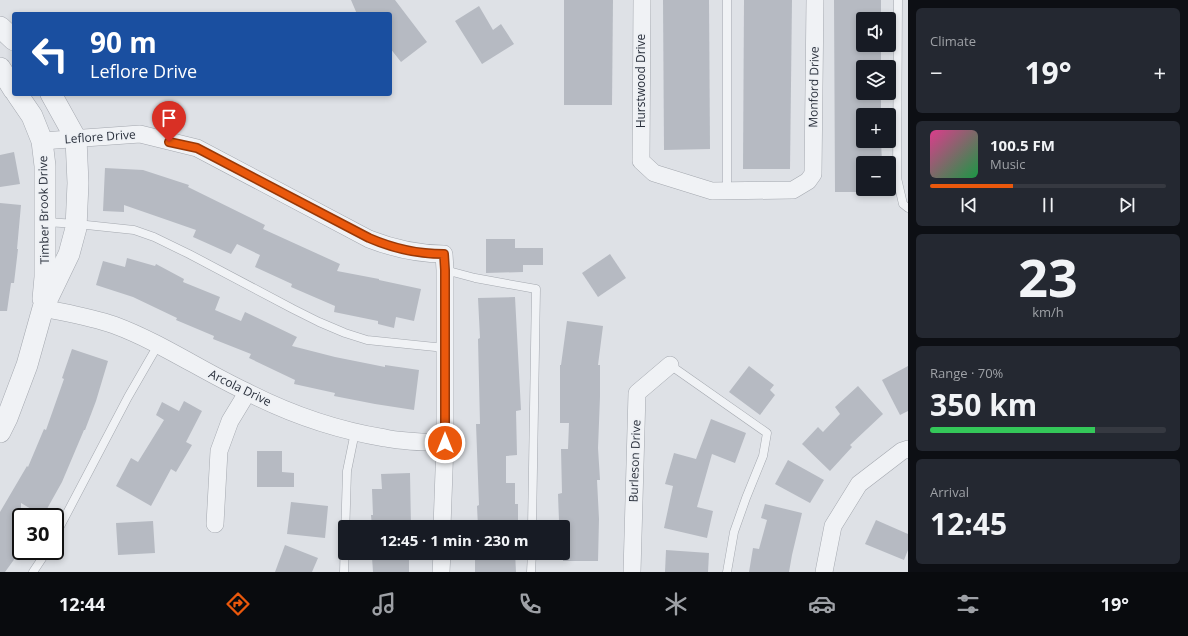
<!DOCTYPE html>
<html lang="en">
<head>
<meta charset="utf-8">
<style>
	:root { --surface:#171b24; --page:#242831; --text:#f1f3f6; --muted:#9ea1a6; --line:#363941; --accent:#ea580c }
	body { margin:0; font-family:"Open Sans",sans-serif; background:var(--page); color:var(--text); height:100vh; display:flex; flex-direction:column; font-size:15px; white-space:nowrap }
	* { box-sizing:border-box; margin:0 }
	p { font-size:13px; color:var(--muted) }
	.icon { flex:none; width:22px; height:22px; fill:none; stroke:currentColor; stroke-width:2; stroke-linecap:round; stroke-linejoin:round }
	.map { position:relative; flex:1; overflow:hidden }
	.panel { display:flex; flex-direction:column; gap:8px; padding:8px; background:#0d0f14; width:280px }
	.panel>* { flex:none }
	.guide { position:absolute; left:12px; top:12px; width:380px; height:84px; border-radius:4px; box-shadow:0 2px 6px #0003; background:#1a4fa0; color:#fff; overflow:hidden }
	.tools { position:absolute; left:856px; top:12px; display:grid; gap:8px }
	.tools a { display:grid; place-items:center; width:40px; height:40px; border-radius:4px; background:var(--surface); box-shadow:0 2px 6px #0003; font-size:20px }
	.speed { position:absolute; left:12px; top:508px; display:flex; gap:8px; font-size:20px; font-weight:700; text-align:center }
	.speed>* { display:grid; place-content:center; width:52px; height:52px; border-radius:50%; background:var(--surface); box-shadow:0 2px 6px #0003; line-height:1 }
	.speed .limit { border:2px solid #111; border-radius:6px; background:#fff; color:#111 }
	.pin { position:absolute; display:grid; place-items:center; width:34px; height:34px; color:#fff; margin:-41px -17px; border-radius:50% 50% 50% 0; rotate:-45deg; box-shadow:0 0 4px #0007 }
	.pin .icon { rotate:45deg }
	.me { position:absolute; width:44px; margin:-22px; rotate:0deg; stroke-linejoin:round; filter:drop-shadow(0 0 3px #0008) }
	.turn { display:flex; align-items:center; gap:14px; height:84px; padding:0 12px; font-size:18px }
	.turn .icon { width:52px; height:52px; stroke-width:2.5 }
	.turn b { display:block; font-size:28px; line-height:34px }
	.big { font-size:30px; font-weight:700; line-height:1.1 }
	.panel .tile { flex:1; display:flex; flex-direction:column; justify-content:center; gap:6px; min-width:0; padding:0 14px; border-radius:6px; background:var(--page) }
	.panel .dial { align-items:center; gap:0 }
	.dial b { font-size:52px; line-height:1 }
	.song { display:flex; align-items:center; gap:12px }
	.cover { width:48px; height:48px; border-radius:6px; background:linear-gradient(135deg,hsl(330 70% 55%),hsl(140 70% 35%)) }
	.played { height:4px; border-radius:2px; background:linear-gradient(90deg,var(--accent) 35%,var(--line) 35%) }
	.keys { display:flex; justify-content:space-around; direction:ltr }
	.heat { display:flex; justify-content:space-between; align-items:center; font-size:22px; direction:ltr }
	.charge { height:6px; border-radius:3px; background:linear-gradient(90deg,#34c759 70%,var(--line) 0) }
	.trip { position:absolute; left:338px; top:520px; width:232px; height:40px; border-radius:4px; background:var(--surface); box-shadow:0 2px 6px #0003; font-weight:700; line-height:40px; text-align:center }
	.tab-bar { display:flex; height:64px; justify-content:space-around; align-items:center; background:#090b0e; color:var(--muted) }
	.tab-bar .icon { width:28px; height:28px }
	.tab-bar .selected { color:var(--accent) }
	.tab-bar b { font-size:18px; color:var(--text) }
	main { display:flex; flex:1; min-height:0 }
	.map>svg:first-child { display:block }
	.building { fill:#b6bac2 }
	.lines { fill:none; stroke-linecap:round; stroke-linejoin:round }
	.service-casing { stroke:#a4a8af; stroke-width:9 }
	.minor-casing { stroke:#a4a8af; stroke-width:18 }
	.tertiary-casing { stroke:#a4a8af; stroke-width:22 }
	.service { stroke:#f0f2f5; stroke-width:8 }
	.minor { stroke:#f0f2f5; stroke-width:17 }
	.tertiary { stroke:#f0f2f5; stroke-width:21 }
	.route-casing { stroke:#983908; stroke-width:10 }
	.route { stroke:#ea580c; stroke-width:7 }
	.labels { text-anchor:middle; stroke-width:3; stroke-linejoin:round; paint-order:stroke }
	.street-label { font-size:12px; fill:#292f3b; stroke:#edf0f4 }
</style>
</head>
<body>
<main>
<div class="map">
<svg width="908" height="572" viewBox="0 0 908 572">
	<rect width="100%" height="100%" fill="#dee1e6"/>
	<g class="building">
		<polygon points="351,0 395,0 427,42 401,62 390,48 390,14 357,14"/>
		<polygon points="564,0 613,0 612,105 564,105"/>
		<polygon points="663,0 709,0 710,149 664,150"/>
		<polygon points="744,0 792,0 790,169 743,169"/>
		<polygon points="834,0 881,0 881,19 863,19 863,45 881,45 881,67 863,67 863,93 881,93 881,115 863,115 863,141 881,141 882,163 863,163 863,192 835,192"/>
		<polygon points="479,6 493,30 501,24 514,44 482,64 455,21"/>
		<polygon points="14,152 20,184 0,187 0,155"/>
		<polygon points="105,168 143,170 189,185 188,187 265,225 263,229 340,264 337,271 379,279 379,280 421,289 414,321 396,317 394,328 378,324 378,321 334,312 335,306 291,287 292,284 255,267 260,255 237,244 231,254 193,237 196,230 124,205 124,212 103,211"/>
		<polygon points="0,203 21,205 17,249 18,249 14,283 11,283 7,311 0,311"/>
		<polygon points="486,239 515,239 515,248 543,248 543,265 523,265 523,272 486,273"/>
		<polygon points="610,254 626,278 598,297 582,273"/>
		<polygon points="127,258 155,266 156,264 184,279 183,282 220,297 215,310 241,321 245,312 297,337 292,346 335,357 385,367 385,365 419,370 414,410 375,404 334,396 335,393 294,384 295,380 249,358 251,354 213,339 214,336 176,320 177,318 133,297 96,285 103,261 125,267"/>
		<polygon points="515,297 521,410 516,411 517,455 506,456 506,483 515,483 515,504 518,504 518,527 478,527 477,506 479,505 476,424 480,424 478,339 480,338 478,298"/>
		<polygon points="567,321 603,326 598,365 600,365 600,397 598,448 600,480 597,480 599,519 598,561 563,561 563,521 559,521 558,494 562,493 561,449 568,449 569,423 560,423 560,365 561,365"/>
		<polygon points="72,349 108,361 96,401 85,430 84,430 62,482 43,516 21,503 21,550 5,572 0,572 0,512 27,466 28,467 44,429 46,430 64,379 62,378"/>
		<polygon points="749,366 774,385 770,390 775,395 760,415 729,392"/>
		<polygon points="908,366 908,411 900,415 882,380"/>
		<polygon points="858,386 883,414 850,445 852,447 830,471 802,444 818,427 823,432 840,414 835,407"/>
		<polygon points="184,401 202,411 186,442 192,445 176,472 171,469 151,506 116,486 131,458 138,462 164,420 156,415 162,402 179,411"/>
		<polygon points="711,419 746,433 735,463 712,454 697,507 713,511 707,538 664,528 673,486 665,484 674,453 696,459"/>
		<polygon points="257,451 282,451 282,472 294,473 294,487 257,487"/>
		<polygon points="788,460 824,480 810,503 775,484"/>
		<polygon points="410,473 411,527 372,527 371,515 373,515 372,489 382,489 381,474"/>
		<polygon points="291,502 328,506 325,538 287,534"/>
		<polygon points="765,504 802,513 792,555 789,572 749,572 753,548 759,549 767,520 761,518"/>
		<polygon points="876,520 908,534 908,550 904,560 865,544"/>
		<polygon points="153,521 155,553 118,555 116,523"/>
		<polygon points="285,545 318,558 312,572 275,572"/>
		<polygon points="666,550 709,553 708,572 665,572"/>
		<polygon points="475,553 515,553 516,572 475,572"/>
		<polygon points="409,556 409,572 373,572 372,557"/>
	</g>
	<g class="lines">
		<defs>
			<g id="service">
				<polyline points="898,0 897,178 903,204 908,208"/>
				<polyline points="727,191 727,0"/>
				<polyline points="46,222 77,224 134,230 154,237 189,254 293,309 319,322 345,333 367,340 445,348"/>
				<polyline points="445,270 475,278 536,289 532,527"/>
				<polyline points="670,365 767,433 763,456 746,498 734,532 727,572"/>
				<polyline points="55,536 128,397 158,345"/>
				<polyline points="33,572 47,551"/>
				<polyline points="344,572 347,471 355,432"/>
				<polyline points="531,572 532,553"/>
			</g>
			<g id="minor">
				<polyline points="642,0 641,161 654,173 712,191 793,190 808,181 813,174 815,0"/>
				<path d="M42 141 140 134 197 148 369 239C392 248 419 254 444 254L445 270V443L442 527"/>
				<path d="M43 308C66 313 91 317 114 325 160 342 202 371 247 392 290 414 336 430 385 438 404 442 425 442 445 443"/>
				<polyline points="215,524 219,451 230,421 247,393"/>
				<polyline points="441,572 442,553"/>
				<polyline points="632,572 637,393 670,365"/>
				<polyline points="824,572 833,526 859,484 902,451 908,449"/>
			</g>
			<g id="tertiary">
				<polyline points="0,27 14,40"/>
				<polyline points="0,68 14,90"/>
				<polyline points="17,94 32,116 42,141 45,166 45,277 43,299"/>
				<polyline points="0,432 7,418 27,365 43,308 69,254 76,228 78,183 76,139 51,94"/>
			</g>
		</defs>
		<use href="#service" class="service-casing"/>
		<use href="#minor" class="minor-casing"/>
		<use href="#tertiary" class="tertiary-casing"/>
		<use href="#service" class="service"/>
		<use href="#minor" class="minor"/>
		<use href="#tertiary" class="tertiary"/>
	</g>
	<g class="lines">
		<defs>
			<path id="route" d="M169 142 197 148 369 238C392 248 419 254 444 254L445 270V443"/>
		</defs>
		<use href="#route" class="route-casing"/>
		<use href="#route" class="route"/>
	</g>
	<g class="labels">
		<g class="street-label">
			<text transform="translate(641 81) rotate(-90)" y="4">Hurstwood Drive</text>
			<text transform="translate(814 87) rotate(-89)" y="4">Monford Drive</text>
			<text transform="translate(100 137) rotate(-4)" y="4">Leflore Drive</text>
			<text transform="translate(44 210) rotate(-91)" y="4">Timber Brook Drive</text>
			<text transform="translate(240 388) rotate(26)" y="4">Arcola Drive</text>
			<text transform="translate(635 461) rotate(-88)" y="4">Burleson Drive</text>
		</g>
	</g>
</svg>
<div class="tools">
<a><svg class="icon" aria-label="sound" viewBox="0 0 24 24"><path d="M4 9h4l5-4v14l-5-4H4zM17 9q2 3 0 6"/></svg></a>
<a><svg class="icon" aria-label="layers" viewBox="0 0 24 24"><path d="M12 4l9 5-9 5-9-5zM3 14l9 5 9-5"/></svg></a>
<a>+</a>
<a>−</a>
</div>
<div class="speed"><div class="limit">30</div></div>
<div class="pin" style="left:169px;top:142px;background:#d93025"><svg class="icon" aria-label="arrive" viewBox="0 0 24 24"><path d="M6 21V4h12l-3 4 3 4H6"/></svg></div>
<svg class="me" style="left:445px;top:443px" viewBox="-20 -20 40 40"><circle r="17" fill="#ea580c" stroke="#fff" stroke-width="3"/><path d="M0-11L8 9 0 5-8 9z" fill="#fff"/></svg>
<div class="trip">12:45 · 1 min · 230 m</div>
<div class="guide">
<div class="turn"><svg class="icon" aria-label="left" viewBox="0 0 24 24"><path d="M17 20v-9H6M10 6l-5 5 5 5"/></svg><div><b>90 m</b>Leflore Drive</div></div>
</div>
</div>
<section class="panel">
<div class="tile"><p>Climate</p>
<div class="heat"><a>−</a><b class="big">19°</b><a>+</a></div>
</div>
<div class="tile">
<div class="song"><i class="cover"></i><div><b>100.5 FM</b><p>Music</p></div></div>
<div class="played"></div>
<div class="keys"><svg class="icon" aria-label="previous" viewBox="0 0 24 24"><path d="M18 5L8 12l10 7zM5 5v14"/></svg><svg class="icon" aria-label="pause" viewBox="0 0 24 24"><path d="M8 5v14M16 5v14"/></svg><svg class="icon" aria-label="next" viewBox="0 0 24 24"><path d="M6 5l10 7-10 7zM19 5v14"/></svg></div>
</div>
<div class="tile dial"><b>23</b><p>km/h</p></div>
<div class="tile"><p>Range · 70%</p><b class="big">350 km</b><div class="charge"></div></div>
<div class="tile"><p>Arrival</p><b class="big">12:45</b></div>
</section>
</main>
<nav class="tab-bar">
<b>12:44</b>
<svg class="icon selected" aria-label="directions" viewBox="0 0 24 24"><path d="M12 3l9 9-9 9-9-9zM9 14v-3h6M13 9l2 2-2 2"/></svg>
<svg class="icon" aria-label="music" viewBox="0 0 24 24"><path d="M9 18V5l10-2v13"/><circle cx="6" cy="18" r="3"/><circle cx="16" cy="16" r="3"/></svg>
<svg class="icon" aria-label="phone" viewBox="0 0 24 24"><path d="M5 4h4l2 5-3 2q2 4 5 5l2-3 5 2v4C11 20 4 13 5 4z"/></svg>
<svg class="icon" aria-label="climate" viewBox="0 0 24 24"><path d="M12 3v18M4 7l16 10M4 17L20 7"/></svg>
<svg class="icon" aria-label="car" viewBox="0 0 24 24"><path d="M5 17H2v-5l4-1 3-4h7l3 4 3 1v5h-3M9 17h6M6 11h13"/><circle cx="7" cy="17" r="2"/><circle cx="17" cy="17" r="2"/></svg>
<svg class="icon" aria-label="filters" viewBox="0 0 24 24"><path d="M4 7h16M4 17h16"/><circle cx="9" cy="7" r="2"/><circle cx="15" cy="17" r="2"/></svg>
<b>19°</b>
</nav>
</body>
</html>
